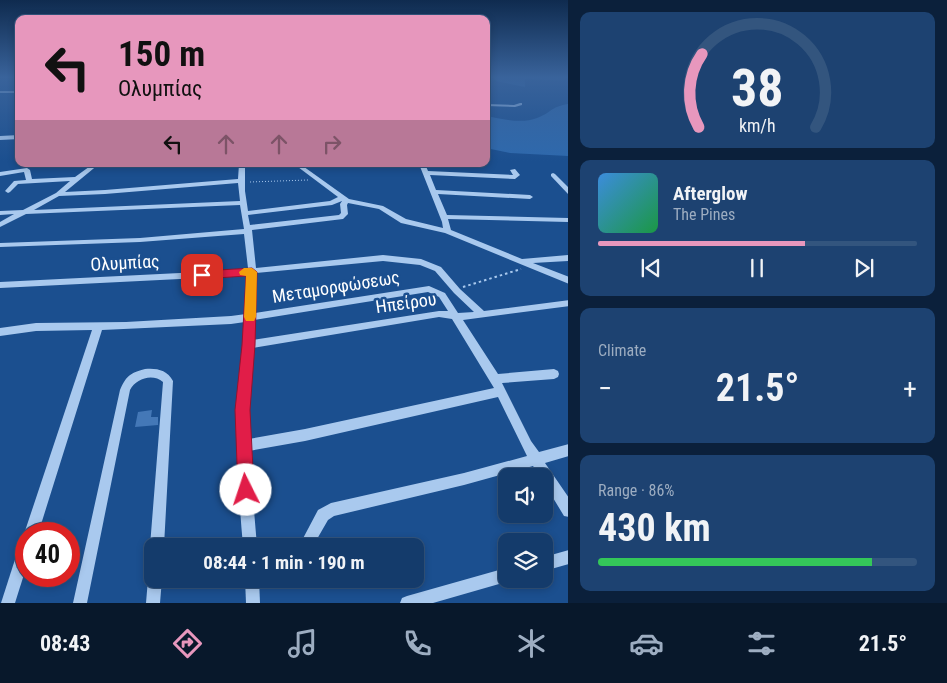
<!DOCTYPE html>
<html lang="en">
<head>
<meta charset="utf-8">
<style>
	:root { --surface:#143b6b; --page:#1d4271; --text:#f1f3f6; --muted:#9dadc1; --line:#33557e; --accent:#e797bd }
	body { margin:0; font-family:"Roboto Condensed",sans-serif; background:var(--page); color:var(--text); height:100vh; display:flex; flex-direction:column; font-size:19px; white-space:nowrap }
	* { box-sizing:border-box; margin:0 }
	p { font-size:16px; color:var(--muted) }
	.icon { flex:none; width:28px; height:28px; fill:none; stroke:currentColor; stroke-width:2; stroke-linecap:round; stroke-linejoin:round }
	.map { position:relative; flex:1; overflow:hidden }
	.details { display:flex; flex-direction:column; gap:12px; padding:12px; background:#0b203b; width:379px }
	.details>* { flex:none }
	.top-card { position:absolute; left:15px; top:15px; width:475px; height:152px; border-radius:10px; box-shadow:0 2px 8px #0003,0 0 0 1px var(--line); background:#e797bd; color:#111; overflow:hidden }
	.buttons { position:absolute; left:498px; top:468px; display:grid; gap:10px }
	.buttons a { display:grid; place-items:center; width:55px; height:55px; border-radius:10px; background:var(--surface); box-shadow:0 2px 8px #0003,0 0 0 1px var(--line); font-size:25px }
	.speed { position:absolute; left:15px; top:522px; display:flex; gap:10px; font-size:25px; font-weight:700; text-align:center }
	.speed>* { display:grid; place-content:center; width:65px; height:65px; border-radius:50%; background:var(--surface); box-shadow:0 2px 8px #0003,0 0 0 1px var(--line); line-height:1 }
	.speed .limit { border:8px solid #d22; background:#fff; color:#111 }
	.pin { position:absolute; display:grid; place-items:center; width:42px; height:42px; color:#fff; margin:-21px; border-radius:10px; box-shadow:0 2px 8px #0006 }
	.me { position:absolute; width:55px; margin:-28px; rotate:356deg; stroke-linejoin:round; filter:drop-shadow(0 0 4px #0008) }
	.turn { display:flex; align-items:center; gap:18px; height:105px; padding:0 20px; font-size:22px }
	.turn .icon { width:65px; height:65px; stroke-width:2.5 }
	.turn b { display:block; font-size:35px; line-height:42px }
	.lanes { display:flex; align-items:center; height:48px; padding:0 20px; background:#0003; justify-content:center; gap:25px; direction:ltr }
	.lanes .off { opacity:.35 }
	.big { font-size:38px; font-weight:700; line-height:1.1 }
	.details .widget { flex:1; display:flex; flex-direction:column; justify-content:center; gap:8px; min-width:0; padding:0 18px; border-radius:10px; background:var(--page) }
	.details .dial { align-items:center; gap:0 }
	.dial svg { height:130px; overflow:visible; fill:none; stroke:var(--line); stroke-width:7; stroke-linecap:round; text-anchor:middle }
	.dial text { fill:var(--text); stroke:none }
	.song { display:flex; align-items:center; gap:15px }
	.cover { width:60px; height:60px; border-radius:8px; background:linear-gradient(135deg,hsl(210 70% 55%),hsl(140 70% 35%)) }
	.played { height:5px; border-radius:2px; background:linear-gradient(90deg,var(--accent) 65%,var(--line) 65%) }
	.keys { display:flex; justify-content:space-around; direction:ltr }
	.heat { display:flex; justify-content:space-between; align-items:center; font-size:28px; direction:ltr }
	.charge { height:8px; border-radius:4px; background:linear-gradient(90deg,#34c759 86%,var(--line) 0) }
	.trip { position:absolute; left:144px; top:538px; width:280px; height:50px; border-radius:10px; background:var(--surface); box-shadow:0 2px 8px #0003,0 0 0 1px var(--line); font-weight:700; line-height:50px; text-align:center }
	.dock { display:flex; height:80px; justify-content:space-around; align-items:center; background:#08182b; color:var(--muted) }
	.dock .icon { width:35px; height:35px }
	.dock .active { color:var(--accent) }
	.dock b { font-size:22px; color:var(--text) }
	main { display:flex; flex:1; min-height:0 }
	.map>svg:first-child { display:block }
	.green { fill:#2e69ad }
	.building { fill:#4478b7 }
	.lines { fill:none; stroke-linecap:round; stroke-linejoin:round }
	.path-far1 { stroke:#a9c9ee; stroke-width:1; stroke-dasharray:1 2; stroke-linecap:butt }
	.path { stroke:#a9c9ee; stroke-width:2; stroke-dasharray:2.5 3; stroke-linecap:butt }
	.minor { fill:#a9c9ee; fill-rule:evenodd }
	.route { fill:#e11d48; stroke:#92132f }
	.slow { fill:#f59e0b }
	.labels { text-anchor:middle; stroke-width:5; stroke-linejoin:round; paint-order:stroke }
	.street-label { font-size:18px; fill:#fff; stroke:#1b4f8f }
</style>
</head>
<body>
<main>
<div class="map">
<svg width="569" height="603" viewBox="0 0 569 603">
	<rect width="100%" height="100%" fill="#1b4f8f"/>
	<g class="green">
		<path d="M493 77H567L564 80C551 81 538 79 525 79V87L496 81Z"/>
		<path d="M568 104V156L510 153 486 148V116C502 119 522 124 537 118 551 113 550 107 568 104Z"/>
	</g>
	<polygon class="building" points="152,410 151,417 158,417 158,425 135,427 138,412"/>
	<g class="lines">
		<polyline class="path-far1" points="250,182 308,180"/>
		<polyline class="path" points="463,287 521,269"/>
		<g class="minor">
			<rect x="0" y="91" width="19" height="2"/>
			<polygon points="520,103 522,103 522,105 515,107 486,106 486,104 514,105"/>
			<polygon points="19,135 19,139 0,140 0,136"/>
			<path d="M93 164H99L65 192 105 190 238 179 239 164H245V191L248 211 330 201 338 197 294 164H300L349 199 383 206 406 219 443 228 442 222 419 164H425L428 171 513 175 510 170 515 169 520 175 515 179 430 175 436 190 530 195 533 197 530 199 438 194 447 215 569 218V222L448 219 451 230 522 259 569 255V261L533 263 569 277V284L445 233 401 223 379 209 348 203 347 205 348 214 343 219 252 230 256 268 383 255 421 259 441 267 460 289 484 311 569 300V306L463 320 498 374 554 369 558 371 559 374 558 377 554 379 502 383 531 441 539 452 569 444V456L545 463 569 498V517L564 516 544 483V476H540L533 466 464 485 334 516 328 520 313 546H299L318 510 331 503 464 473 527 456 498 397 305 441 249 451 257 546H243C239 501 236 455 238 409 239 380 242 351 245 322L231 324 102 330 38 534H26V539L24 534 92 330 36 331 0 336V328L36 323 126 322 231 316 246 314 248 274 220 277 0 288V282L220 271 248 268 244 234 140 242 0 247V243L140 238 244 229 240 205 26 214 0 227V222L14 214 0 215V211L23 210 56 193 70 181 18 184 10 192 8 193 5 191 14 181 26 180 24 172 0 176V172L27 168 30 170 32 179 75 177ZM238 183 240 201 34 210 59 196 105 194ZM342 201 340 204 341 213 339 215 250 225 248 215 332 205ZM383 261 420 265 435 271 454 293 474 312 458 313 445 293 429 286 255 313 256 273ZM428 292 439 297 448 311H439L253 340 254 320ZM439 317 452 319 494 388 305 429 249 439V393L252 348Z"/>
			<polygon points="553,173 555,174 569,188 569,195 551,176 551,174"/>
			<path d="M145 369C157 368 167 370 173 381L164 546H152V551L150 546 163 382C153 373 136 378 130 390L87 603H73L120 390C126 376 130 373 145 369Z"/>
			<polygon points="26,540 26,568 15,603 1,603 19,547 21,542"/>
			<polygon points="569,550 569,564 544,571 544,557"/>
			<polygon points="506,568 506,579 512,579 506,582 433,603 400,603 402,598 407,596"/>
			<polygon points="152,573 152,579 162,579 160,603 146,603 148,579 150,574"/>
			<polygon points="245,579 259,579 260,603 246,603"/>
		</g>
	</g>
	<linearGradient id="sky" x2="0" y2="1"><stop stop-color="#0f2b4f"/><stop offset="0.48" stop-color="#39639b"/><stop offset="1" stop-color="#39639b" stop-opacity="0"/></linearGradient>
	<rect width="569" height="161" fill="url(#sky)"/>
	<polygon class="route" points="252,268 257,272 255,345 250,410 254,490 252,496 246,498 240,496 238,490 235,410 242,345 246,276 202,279 197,275 202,271"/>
	<polygon class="slow" points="244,268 252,268 257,272 256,317 254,321 246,321 244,317 246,276 240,275 239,272"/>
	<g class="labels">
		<g class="street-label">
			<text transform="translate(125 263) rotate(-3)" y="6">Ολυμπίας</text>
			<text transform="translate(336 287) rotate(-9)" y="6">Μεταμορφώσεως</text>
			<text transform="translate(406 303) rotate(-8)" y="6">Ηπείρου</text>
		</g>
	</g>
</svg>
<div class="buttons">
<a><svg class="icon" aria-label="sound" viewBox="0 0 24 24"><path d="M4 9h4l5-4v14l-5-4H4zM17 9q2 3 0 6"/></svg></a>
<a><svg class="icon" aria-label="layers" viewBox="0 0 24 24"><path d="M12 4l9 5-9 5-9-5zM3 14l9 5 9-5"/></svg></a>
</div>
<div class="speed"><div class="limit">40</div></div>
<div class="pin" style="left:202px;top:275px;background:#d93025"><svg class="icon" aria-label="arrive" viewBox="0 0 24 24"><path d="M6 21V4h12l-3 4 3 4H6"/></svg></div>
<svg class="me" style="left:246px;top:490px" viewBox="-20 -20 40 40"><circle r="19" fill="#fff"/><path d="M0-13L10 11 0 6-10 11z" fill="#e11d48"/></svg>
<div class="trip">08:44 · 1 min · 190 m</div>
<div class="top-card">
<div class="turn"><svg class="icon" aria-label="left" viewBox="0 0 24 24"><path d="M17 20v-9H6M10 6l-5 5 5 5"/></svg><div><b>150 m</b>Ολυμπίας</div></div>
<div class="lanes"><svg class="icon" aria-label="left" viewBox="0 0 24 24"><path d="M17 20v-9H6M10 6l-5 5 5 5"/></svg><svg class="icon off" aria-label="ahead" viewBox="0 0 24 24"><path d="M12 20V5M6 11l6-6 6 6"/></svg><svg class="icon off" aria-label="ahead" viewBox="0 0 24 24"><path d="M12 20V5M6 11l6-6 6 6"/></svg><svg class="icon off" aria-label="right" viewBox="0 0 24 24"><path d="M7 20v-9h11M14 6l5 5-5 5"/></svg></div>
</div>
</div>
<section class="details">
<div class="widget dial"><svg viewBox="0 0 100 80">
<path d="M14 69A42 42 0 1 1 86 69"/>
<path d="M14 69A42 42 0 0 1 16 24" stroke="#e797bd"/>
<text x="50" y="56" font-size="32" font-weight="700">38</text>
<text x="50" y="72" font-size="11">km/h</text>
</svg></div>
<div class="widget">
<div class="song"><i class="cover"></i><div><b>Afterglow</b><p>The Pines</p></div></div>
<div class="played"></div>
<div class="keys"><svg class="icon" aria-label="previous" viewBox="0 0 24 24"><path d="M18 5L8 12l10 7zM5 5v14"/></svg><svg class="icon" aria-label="pause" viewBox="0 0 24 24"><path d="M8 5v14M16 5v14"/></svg><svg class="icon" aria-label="next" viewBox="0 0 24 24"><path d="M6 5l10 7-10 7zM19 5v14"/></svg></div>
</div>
<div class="widget"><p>Climate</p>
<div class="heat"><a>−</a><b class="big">21.5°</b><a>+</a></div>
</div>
<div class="widget"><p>Range · 86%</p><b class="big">430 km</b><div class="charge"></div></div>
</section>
</main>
<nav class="dock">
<b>08:43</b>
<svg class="icon active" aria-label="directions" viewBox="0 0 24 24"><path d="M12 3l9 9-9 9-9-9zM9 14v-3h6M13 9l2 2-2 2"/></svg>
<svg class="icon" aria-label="music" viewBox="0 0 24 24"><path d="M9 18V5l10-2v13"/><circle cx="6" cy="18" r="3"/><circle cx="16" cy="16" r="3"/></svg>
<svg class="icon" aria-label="phone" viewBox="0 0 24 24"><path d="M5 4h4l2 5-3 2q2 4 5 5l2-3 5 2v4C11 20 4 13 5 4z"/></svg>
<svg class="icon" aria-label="climate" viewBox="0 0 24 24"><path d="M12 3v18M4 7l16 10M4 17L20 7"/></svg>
<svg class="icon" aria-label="car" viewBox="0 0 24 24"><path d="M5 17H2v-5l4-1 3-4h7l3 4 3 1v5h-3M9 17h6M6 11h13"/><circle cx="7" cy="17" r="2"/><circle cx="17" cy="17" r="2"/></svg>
<svg class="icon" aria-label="filters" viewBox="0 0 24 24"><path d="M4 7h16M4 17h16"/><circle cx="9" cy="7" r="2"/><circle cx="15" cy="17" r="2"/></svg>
<b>21.5°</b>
</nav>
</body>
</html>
